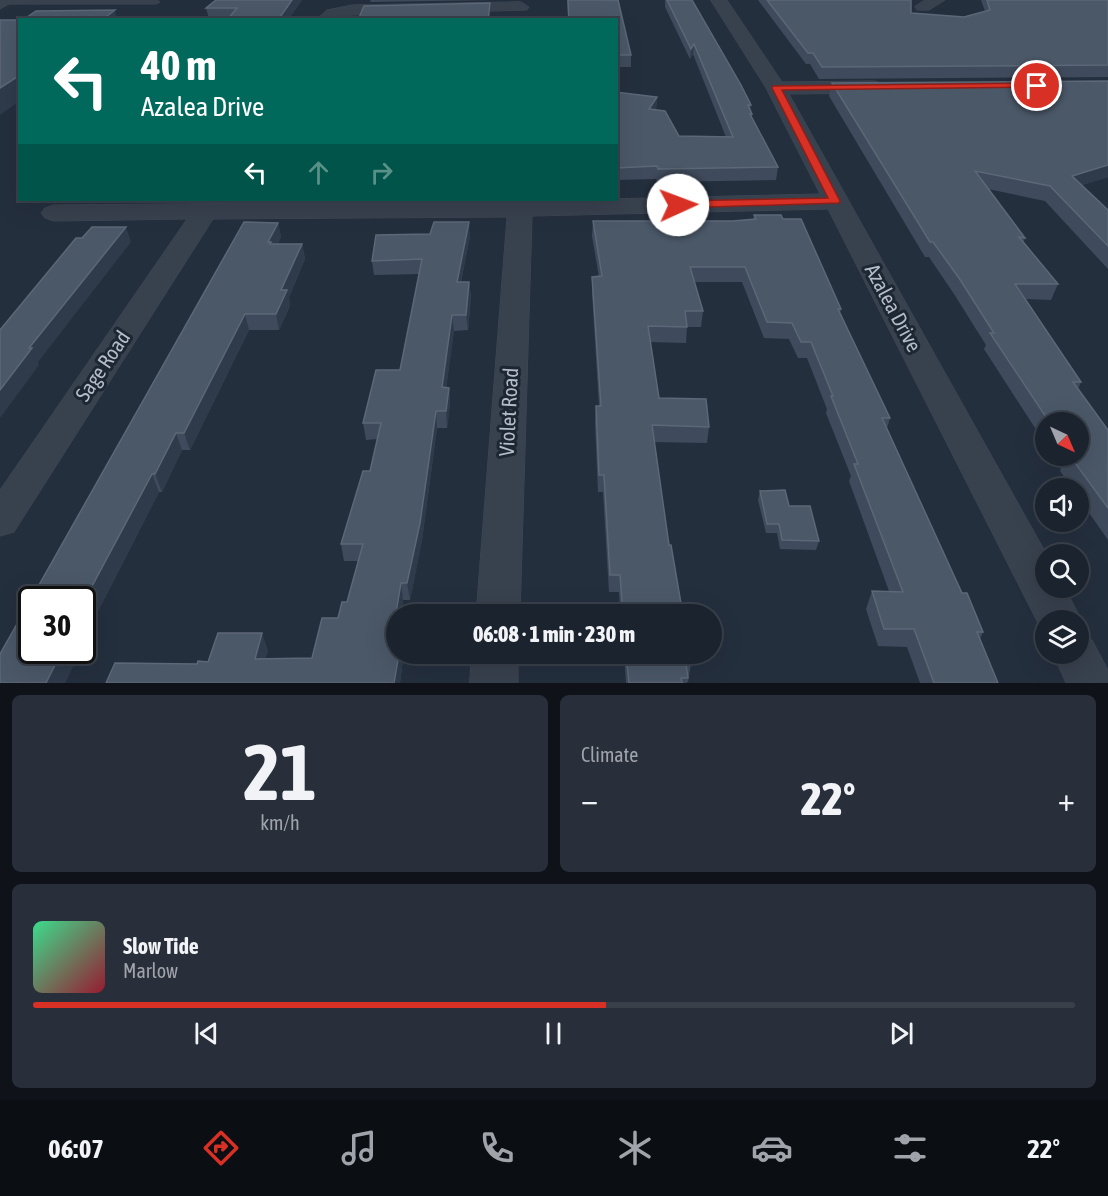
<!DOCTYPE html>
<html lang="en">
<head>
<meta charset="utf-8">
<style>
	:root { --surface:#1b232e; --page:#282f3a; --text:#f1f3f6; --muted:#a0a4aa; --line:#39404a; --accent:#d93025 }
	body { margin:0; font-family:"Asap Condensed",sans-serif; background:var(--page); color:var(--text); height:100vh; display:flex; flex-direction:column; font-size:22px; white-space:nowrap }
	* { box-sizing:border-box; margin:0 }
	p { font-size:20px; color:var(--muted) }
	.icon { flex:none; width:33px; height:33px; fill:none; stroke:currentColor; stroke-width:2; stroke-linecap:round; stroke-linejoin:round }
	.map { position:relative; height:683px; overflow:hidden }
	.sheet { display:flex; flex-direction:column; gap:12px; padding:12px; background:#0f1319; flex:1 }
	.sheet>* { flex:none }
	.guide { position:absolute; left:18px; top:18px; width:600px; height:183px; border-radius:0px; box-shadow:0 6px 24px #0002,0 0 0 2px var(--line); background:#00695c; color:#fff; overflow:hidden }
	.needle { width:39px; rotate:136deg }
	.tools { position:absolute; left:1035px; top:412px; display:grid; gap:12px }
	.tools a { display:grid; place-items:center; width:54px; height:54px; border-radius:50%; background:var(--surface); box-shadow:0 6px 24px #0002,0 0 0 2px var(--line); font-size:30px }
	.speed { position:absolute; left:18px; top:586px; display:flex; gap:12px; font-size:30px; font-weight:700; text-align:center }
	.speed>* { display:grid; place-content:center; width:78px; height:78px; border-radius:50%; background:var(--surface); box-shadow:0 6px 24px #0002,0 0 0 2px var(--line); line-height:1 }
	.speed .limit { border:3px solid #111; border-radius:9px; background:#fff; color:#111 }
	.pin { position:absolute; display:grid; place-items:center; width:51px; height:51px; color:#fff; margin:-26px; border:3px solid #fff; border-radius:50%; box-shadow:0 2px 6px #0007 }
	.me { position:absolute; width:66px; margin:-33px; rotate:88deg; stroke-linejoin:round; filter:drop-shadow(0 0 4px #0008) }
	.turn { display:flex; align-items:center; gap:21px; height:126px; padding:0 24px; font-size:27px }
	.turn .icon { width:78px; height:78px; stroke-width:2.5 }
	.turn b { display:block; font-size:42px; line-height:51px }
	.lanes { display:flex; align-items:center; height:57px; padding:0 24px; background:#0003; justify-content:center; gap:30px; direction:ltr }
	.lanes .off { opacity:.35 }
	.big { font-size:45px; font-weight:800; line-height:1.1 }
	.sheet .tile { flex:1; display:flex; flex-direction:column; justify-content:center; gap:9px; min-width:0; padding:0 21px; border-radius:9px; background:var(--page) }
	.sheet .dial { align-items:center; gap:0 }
	.dial b { font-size:78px; line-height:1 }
	.song { display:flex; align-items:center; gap:18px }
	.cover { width:72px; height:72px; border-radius:9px; background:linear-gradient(135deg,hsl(150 70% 55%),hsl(350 70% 35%)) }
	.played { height:6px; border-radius:3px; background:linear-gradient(90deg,var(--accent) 55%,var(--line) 55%) }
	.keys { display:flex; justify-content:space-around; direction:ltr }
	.heat { display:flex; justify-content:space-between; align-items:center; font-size:33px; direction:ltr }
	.sheet .tiles { flex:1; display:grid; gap:12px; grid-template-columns:1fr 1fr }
	.tile:last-child { grid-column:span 2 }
	.trip { position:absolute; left:386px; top:604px; width:336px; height:60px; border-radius:30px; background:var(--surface); box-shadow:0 6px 24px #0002,0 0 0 2px var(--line); font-weight:800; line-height:60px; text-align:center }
	.menu { display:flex; height:96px; justify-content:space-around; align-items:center; background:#0b0e12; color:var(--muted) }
	.menu .icon { width:42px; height:42px }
	.menu .current { color:var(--accent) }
	.menu b { font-size:27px; color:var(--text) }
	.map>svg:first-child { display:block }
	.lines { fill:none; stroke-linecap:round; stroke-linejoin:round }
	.service-casing { stroke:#414a57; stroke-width:1 }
	.minor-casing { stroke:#414a57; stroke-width:1 }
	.service { fill:#38414e; fill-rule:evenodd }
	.minor { fill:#38414e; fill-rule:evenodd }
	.wall { fill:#3f4b5c }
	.shaded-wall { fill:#2f3b4b }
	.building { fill:#4b5868; stroke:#5c6777; stroke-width:1.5 }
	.route { fill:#d93025; stroke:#8d1f18; stroke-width:1.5 }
	.labels { text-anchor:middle; stroke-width:6; stroke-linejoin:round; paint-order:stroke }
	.street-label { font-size:21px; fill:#b4bcc9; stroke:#1d2633 }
</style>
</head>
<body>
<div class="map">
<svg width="1108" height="683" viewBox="0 0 1108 683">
	<rect width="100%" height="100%" fill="#242f3e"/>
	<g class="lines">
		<defs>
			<polygon id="service" points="0,0 157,0 160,2 156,4 3,4"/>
			<g id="minor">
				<polygon points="0,0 16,0 0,9"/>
				<polygon points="711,0 727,0 782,82 874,81 881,83 884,87 881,91 874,93 789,94 1047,555 1046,588 1065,588 1082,621 1078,629 1078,621 1046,621 1044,635 828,209 532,216 520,615 476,615 507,217 213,219 14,532 0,536 0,490 187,219 54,221 45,218 41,213 45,208 54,205 520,201 820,194 766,88"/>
				<polygon points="925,0 945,0 929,10 917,10 915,7"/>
				<polygon points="521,2 529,7 527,10 352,15 335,20 316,20 327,10 352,5"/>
				<polygon points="1078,634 1092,640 1108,670 1108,683 1066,683 1053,654 1078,654"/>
				<polygon points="472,654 518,654 518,683 470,683"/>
			</g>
		</defs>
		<use href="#service" class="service-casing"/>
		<use href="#minor" class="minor-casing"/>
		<use href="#service" class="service"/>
		<use href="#minor" class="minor"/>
	</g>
	<g class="wall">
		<polygon points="302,0 288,20 209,19 206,8"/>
		<polygon points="370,0 493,0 371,2"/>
		<polygon points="567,0 618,0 631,55 631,67 616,67 616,20 568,20"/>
		<polygon points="665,0 692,0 751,105 750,110 752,114 752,118 778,167 776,180 657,182 656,179 616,180 616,92 657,97 656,110 679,136 726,137 693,54 690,59 665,7"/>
		<polygon points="758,0 911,0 911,13 964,17 985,11 981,0 1108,0 1108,77 819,79 810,64 806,64"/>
		<polygon points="1108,81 1108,177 1082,185 1108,210 1108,269 1045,201 988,189 1025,238 1023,243 1058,284 1051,300 1026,299 1081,382 1078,389 1108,430 1108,540 1078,497 1078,489 1073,489 1060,471 1061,469 1053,456 1078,456 1078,423 1046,423 1046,445 984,349 986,345 954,294 929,257 925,257 829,96 832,83"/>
		<polygon points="754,215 783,219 841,309 840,314 890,418 887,428 962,593 983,632 980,639 998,683 920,683 907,647 878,646 866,609 872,591 889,591 849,481 851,476 826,413 827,409 807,358 798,358 789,339 764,338 742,282 694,282 703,311 701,327 687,327 686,343 650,342 659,398 709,427 707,443 654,442 669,545 683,615 620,615 619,592 609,592 603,492 598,492 595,423 596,406 599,406 592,292 592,277 599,277 592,236 593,221 733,221 753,220"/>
		<polygon points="278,223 281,237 278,244 302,244 305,259 289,297 290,306 279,330 249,330 190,450 182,450 162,492 159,492 92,623 93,625 32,651 80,651 65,683 0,683"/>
		<polygon points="470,236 461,282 469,282 471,297 468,330 454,331 446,387 449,388 450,404 447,428 437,428 422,540 410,600 403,600 401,615 396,615 396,654 402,654 403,660 400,683 106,683 268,650 265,659 312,658 338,618 347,602 358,561 344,561 341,544 370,471 377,439 366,440 363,423 400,370 419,274 374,275 372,261"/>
		<polygon points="760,491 789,506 819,541 816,550 780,549 777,533 766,533 758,500"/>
		<polygon points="624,654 689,654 691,664 688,682 687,682 687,683 626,683"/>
	</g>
	<g class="shaded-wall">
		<polygon points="292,0 302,0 288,20 278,20"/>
		<polygon points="490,3 490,20 488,20"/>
		<polygon points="115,10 117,20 102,20"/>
		<polygon points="694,44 693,54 690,59 691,49"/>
		<polygon points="19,75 20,78 20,101 0,115 0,88"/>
		<polygon points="657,97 656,109 648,121 649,109"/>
		<polygon points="1108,165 1108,177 1067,190 1072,176"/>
		<polygon points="469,222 470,236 458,297 457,282"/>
		<polygon points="278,223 281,237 274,253 268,242"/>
		<polygon points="126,227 131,242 38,362 39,365 0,418 0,390 29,348"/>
		<polygon points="302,244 305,259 289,297 290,306 279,330 276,314 281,290"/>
		<polygon points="469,282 471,297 468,330 466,315"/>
		<polygon points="245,314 249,330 190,450 184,433"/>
		<polygon points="452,315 454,331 444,404 442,387"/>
		<polygon points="449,388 450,404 447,428 446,411"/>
		<polygon points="436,411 437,428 422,540 410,600 407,583"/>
		<polygon points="176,433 182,450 162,492 155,474"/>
		<polygon points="152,474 159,492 92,623 93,625 82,646 82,605"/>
		<polygon points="401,583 403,600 401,615 396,615 396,647 391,643"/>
		<polygon points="262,633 268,650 260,675 255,659"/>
		<polygon points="62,651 80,651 65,683 46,683"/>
		<polygon points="399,654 402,654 403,660 400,683 394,683"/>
	</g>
	<g class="building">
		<polygon points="216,0 292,0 278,20 227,20 237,8 206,8"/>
		<polygon points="568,0 618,0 631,55 616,55 616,20 569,20"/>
		<polygon points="667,0 692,0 741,85 751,105 748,105 752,114 750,114 778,167 658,169 657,166 616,168 616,92 657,97 649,109 665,111 679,136 733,137 694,44 691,49"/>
		<polygon points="767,0 911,0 911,13 964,17 990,10 987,0 1108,0 1108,65 822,67 813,53 808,53"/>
		<polygon points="490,3 488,20 358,20 364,6"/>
		<polygon points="115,10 102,20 23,20 36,11"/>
		<polygon points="0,20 20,20 20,75 0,88"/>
		<polygon points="1108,81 1108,165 1072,176 1108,210 1108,246 1050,186 975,171 1025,238 1019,237 1058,284 1015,284 1081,382 1073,382 1108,430 1108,508 1070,456 1078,456 1078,423 1050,423 990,333 994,333 959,278 933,242 930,242 832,83"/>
		<polygon points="754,215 781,215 783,219 801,219 841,309 838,309 890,418 882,418 962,593 967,593 983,632 977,632 998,683 934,683 914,629 884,629 872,591 903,592 854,464 858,464 831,396 833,396 811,342 801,342 792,323 767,322 745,267 690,267 703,311 685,311 687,327 648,326 659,398 706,399 709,427 652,425 669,545 671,545 683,615 623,615 620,575 610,575 604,475 599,475 596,406 601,406 592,277 602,276 593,221 733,221 756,219"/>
		<polygon points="244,222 278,223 268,242 271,242 270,244 302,244 281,290 287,290 276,314 245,314 184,433 176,433 155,474 152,474 82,605 82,600 32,600 32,651 62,651 46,683 0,683 0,654"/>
		<polygon points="434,222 469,222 457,282 469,282 466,315 452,315 442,387 449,388 446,411 436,411 420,523 407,583 401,583 391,643 396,643 396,654 399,654 394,683 106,683 115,663 197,664 198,661 208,662 218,633 262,633 255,659 312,658 322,618 338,618 342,602 347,602 363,544 341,544 363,471 370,471 381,423 363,423 376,370 400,370 422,259 372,261 376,235 430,234"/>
		<polygon points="92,227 126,227 29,348 32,348 0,390 0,330 76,238 82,238"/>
		<polygon points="785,490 789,506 810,506 819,541 782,540 779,524 767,524 760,491"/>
		<polygon points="626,654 689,654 691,664 686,664 688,678 681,678 682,683 629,683"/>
	</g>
	<polygon class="route" points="1037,83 1041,86 1040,87 782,90 840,201 839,203 678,208 672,205 678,201 828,198 772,88 773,86"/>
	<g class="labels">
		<g class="street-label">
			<text transform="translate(893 308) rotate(62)" y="7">Azalea Drive</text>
			<text transform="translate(103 366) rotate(-56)" y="7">Sage Road</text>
			<text transform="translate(509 412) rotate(-87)" y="7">Violet Road</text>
		</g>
	</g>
</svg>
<div class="tools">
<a><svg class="needle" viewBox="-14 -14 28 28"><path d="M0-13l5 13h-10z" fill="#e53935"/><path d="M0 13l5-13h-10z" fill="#a0a4aa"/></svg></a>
<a><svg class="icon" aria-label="sound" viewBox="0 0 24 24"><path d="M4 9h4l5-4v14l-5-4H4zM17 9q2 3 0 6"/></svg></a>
<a><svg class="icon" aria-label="search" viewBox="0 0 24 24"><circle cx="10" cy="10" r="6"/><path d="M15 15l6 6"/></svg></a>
<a><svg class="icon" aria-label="layers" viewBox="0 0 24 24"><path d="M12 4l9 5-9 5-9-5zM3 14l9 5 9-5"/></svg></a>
</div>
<div class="speed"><div class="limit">30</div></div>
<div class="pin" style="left:1037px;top:86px;background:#d93025"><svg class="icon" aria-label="arrive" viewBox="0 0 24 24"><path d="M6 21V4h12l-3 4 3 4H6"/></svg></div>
<svg class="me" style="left:678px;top:205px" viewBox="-20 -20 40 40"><circle r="19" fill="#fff"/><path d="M0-13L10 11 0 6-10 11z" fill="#d93025"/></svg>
<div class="trip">06:08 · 1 min · 230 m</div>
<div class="guide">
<div class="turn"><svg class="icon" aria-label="left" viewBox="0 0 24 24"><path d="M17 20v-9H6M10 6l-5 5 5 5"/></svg><div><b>40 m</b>Azalea Drive</div></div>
<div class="lanes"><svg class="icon" aria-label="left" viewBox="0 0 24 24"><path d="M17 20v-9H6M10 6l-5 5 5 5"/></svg><svg class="icon off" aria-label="ahead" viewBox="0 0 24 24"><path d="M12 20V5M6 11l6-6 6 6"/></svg><svg class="icon off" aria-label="right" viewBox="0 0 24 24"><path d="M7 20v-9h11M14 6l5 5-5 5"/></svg></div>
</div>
</div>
<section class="sheet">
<div class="tiles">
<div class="tile dial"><b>21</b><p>km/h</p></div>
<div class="tile"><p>Climate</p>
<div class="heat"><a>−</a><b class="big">22°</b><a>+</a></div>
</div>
<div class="tile">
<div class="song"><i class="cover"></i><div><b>Slow Tide</b><p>Marlow</p></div></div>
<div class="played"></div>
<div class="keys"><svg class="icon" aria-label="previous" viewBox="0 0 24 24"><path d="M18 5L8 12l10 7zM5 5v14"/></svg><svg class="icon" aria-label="pause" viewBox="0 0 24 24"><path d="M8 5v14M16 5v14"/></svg><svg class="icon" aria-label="next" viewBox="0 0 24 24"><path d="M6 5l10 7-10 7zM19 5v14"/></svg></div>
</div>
</div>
</section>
<nav class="menu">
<b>06:07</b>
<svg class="icon current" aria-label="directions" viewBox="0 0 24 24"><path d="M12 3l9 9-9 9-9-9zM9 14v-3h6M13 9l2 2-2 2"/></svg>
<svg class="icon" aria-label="music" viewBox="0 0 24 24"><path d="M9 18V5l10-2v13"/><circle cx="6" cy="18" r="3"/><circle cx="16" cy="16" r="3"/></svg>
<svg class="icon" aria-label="phone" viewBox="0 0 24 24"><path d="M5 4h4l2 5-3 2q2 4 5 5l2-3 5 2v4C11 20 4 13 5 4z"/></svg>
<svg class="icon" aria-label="climate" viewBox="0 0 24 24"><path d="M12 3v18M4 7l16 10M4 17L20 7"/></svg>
<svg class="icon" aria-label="car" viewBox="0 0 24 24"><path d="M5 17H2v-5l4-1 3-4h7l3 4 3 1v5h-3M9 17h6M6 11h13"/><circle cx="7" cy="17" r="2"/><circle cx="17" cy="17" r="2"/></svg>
<svg class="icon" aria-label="filters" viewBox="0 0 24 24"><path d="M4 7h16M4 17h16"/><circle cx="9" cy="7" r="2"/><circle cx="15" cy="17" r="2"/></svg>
<b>22°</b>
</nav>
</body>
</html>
